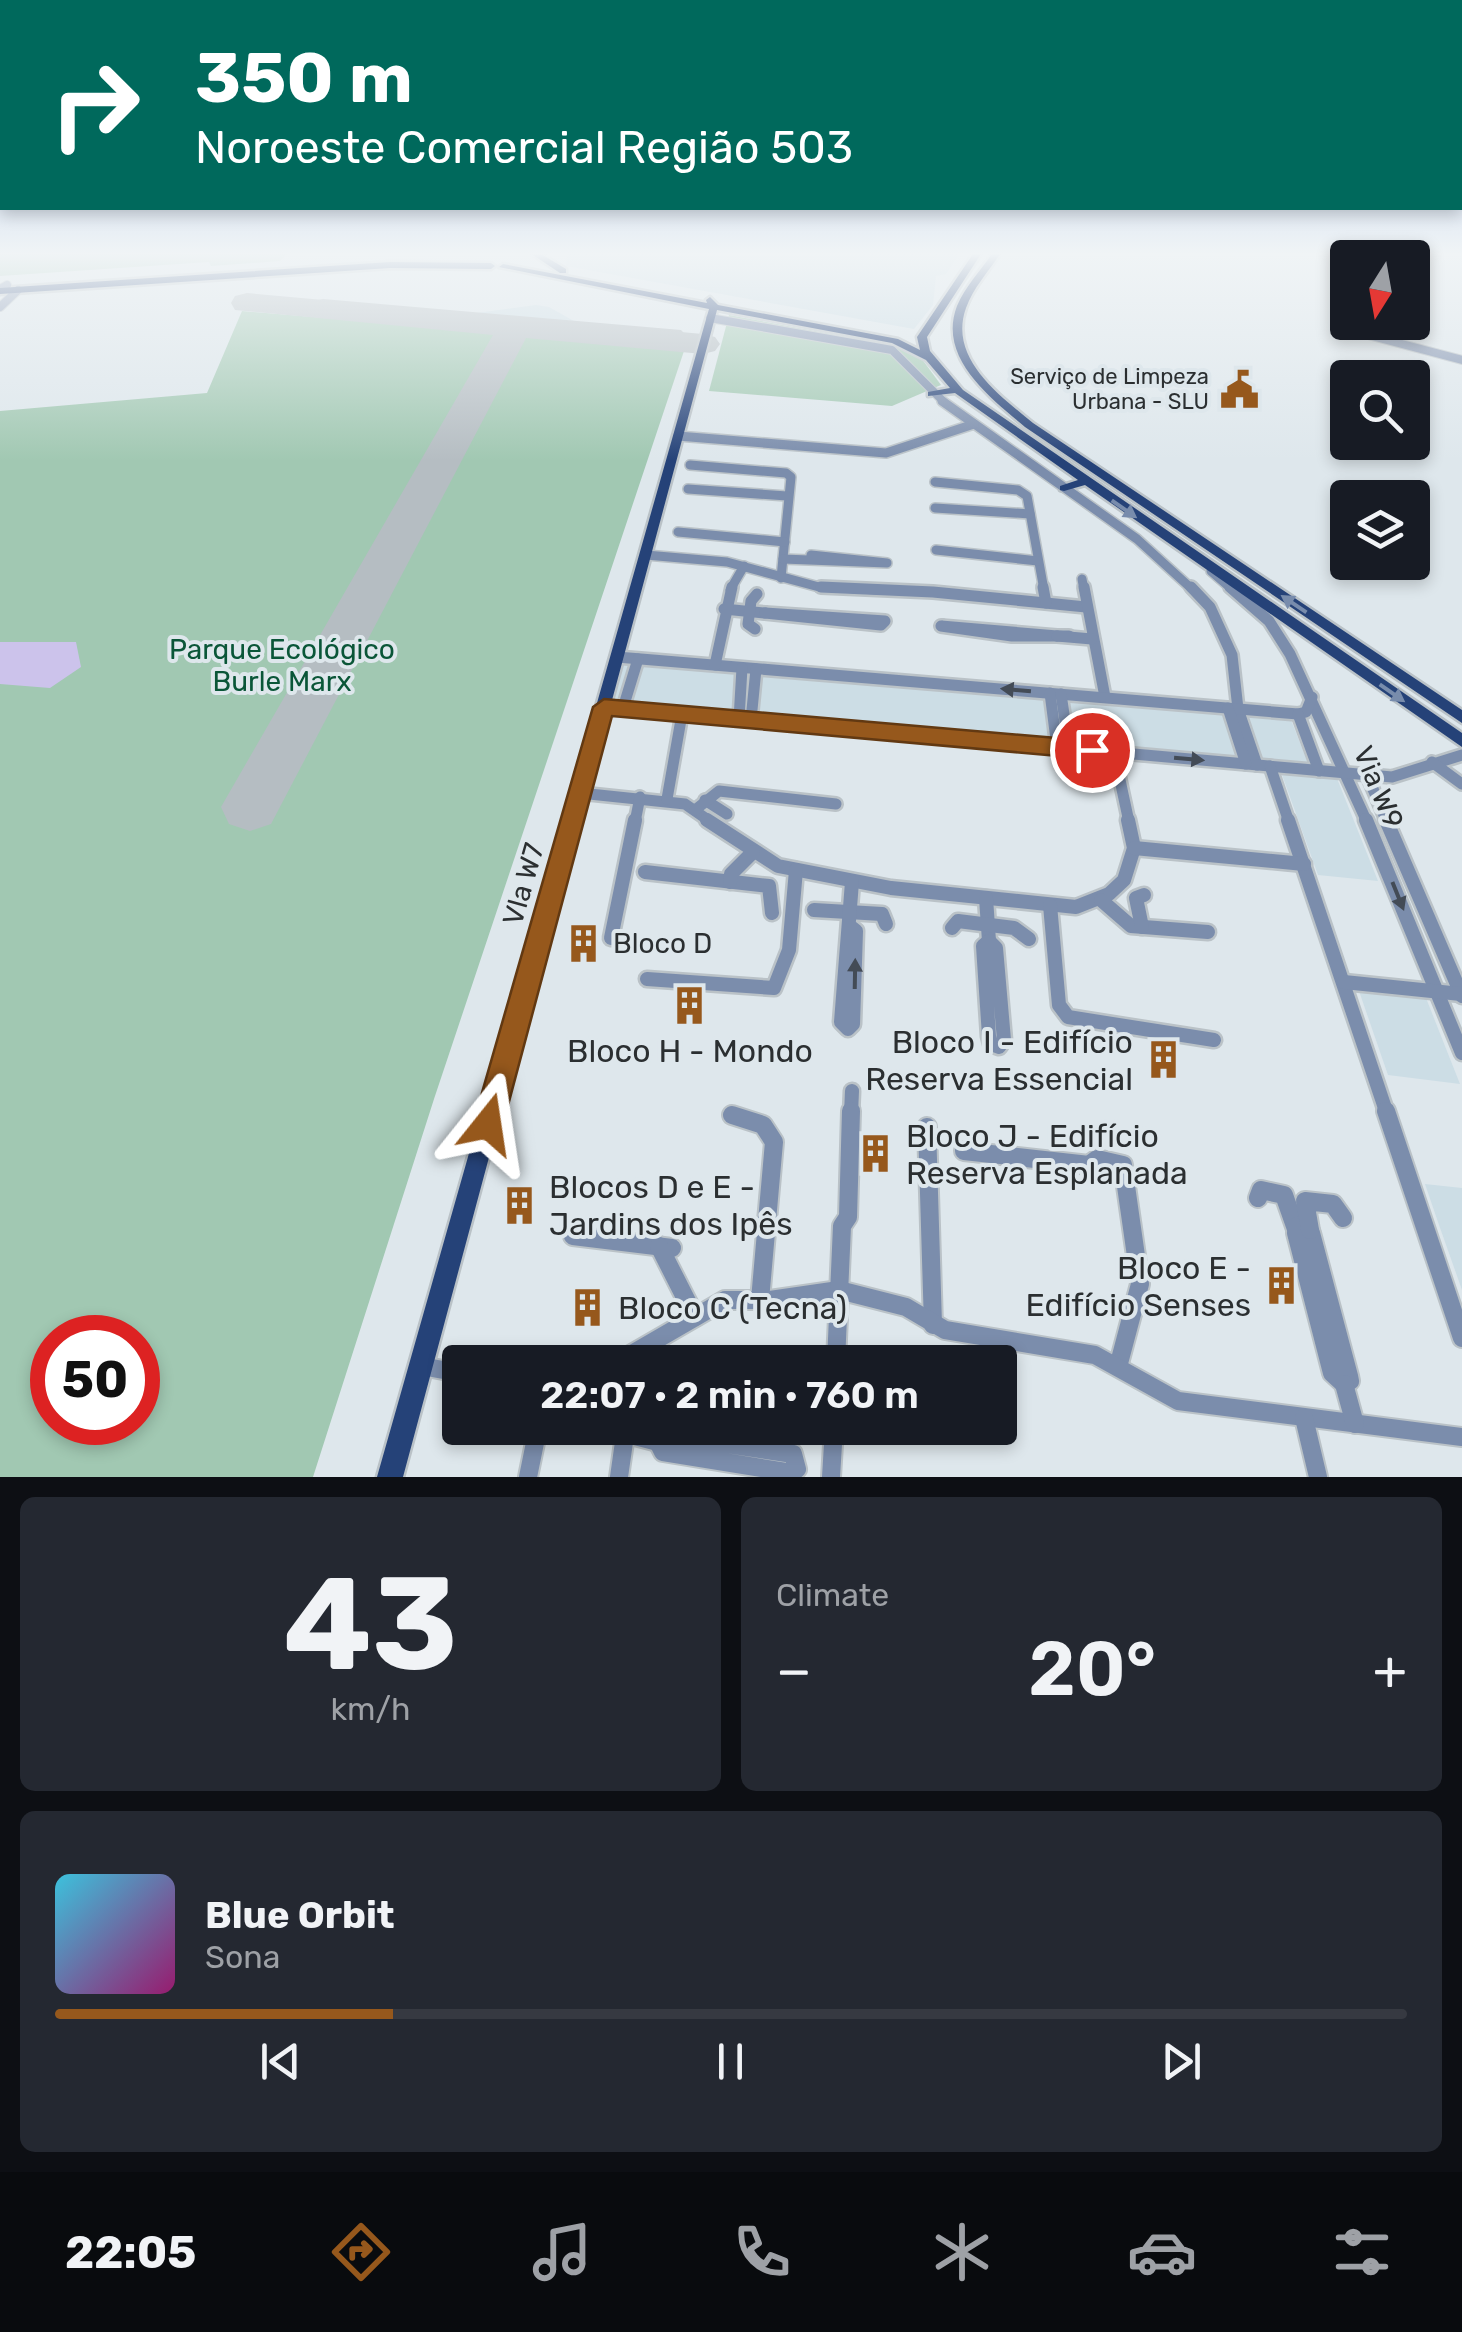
<!DOCTYPE html>
<html lang="en">
<head>
<meta charset="utf-8">
<style>
	:root { --surface:#171b24; --page:#242831; --text:#f1f3f6; --muted:#9ea1a6; --line:#363941; --accent:#96581c }
	body { margin:0; font-family:Rubik,sans-serif; background:var(--page); color:var(--text); height:100vh; display:flex; flex-direction:column; font-size:38px; white-space:nowrap }
	* { box-sizing:border-box; margin:0 }
	p { font-size:32px; color:var(--muted) }
	.icon { flex:none; width:55px; height:55px; fill:none; stroke:currentColor; stroke-width:2; stroke-linecap:round; stroke-linejoin:round }
	.map { position:relative; height:1477px; overflow:hidden }
	.details { display:flex; flex-direction:column; gap:20px; padding:20px; background:#0d0f14; flex:1 }
	.details>* { flex:none }
	.top-card { position:absolute; left:0px; top:0px; width:1462px; height:210px; box-shadow:0 5px 15px #0003; background:#00695c; color:#fff; overflow:hidden }
	.needle { width:65px; rotate:191deg }
	.fabs { position:absolute; left:1330px; top:240px; display:grid; gap:20px }
	.fabs a { display:grid; place-items:center; width:100px; height:100px; border-radius:10px; background:var(--surface); box-shadow:0 5px 15px #0003; font-size:50px }
	.speed { position:absolute; left:30px; top:1315px; display:flex; gap:20px; font-size:50px; font-weight:700; text-align:center }
	.speed>* { display:grid; place-content:center; width:130px; height:130px; border-radius:50%; background:var(--surface); box-shadow:0 5px 15px #0003; line-height:1 }
	.speed .limit { border:15px solid #d22; background:#fff; color:#111 }
	.pin { position:absolute; display:grid; place-items:center; width:85px; height:85px; color:#fff; margin:-42px; border:5px solid #fff; border-radius:50%; box-shadow:0 2px 10px #0007 }
	.me { position:absolute; width:110px; margin:-55px; rotate:15deg; stroke-linejoin:round; filter:drop-shadow(0 0 8px #0008) }
	.turn { display:flex; align-items:center; gap:35px; height:210px; padding:0 30px; font-size:45px }
	.turn .icon { width:130px; height:130px; stroke-width:2.5 }
	.turn b { display:block; font-size:70px; line-height:85px }
	.big { font-size:75px; font-weight:600; line-height:1.1 }
	.details .widget { flex:1; display:flex; flex-direction:column; justify-content:center; gap:15px; min-width:0; padding:0 35px; border-radius:15px; background:var(--page) }
	.details .dial { align-items:center; gap:0 }
	.dial b { font-size:130px; line-height:1 }
	.song { display:flex; align-items:center; gap:30px }
	.cover { width:120px; height:120px; border-radius:15px; background:linear-gradient(135deg,hsl(190 70% 55%),hsl(320 70% 35%)) }
	.played { height:10px; border-radius:5px; background:linear-gradient(90deg,var(--accent) 25%,var(--line) 25%) }
	.keys { display:flex; justify-content:space-around; direction:ltr }
	.heat { display:flex; justify-content:space-between; align-items:center; font-size:55px; direction:ltr }
	.details .tiles { flex:1; display:grid; gap:20px; grid-template-columns:1fr 1fr }
	.widget:last-child { grid-column:span 2 }
	.trip { position:absolute; left:442px; top:1345px; width:575px; height:100px; border-radius:10px; background:var(--surface); box-shadow:0 5px 15px #0003; font-weight:600; line-height:100px; text-align:center }
	.tabs { display:flex; height:160px; justify-content:space-around; align-items:center; background:#090b0e; color:var(--muted) }
	.tabs .icon { width:70px; height:70px }
	.tabs .selected { color:var(--accent) }
	.tabs b { font-size:45px; color:var(--text) }
	.map>svg:first-child { display:block }
	.built { fill:#ccdde5 }
	.green { fill:#a1c8b2; fill-rule:evenodd }
	.water { fill:#ccc3eb }
	.lines { fill:none; stroke-linecap:round; stroke-linejoin:round }
	.taxiway { fill:#b5bdc2; fill-rule:evenodd }
	.runway { fill:#b5bdc2; fill-rule:evenodd }
	.minor-far4-casing { stroke:#bac2c7; stroke-width:10 }
	.minor-far3-casing { stroke:#bac2c7; stroke-width:12 }
	.minor-far2-casing { stroke:#bac2c7; stroke-width:16 }
	.minor-far1-casing { stroke:#bac2c7; stroke-width:19 }
	.minor-casing { stroke:#bac2c7; stroke-width:22 }
	.major-casing { stroke:#bac2c7; stroke-width:5 }
	.minor-far4 { stroke:#7b8dac; stroke-width:8 }
	.minor-far3 { stroke:#7b8dac; stroke-width:9 }
	.minor-far2 { stroke:#7b8dac; stroke-width:11 }
	.minor-far1 { stroke:#7b8dac; stroke-width:14 }
	.minor { stroke:#7b8dac; stroke-width:18 }
	.major { fill:#254278; fill-rule:evenodd }
	.oneway { fill:#788cac }
	.oneway2 { fill:#434b56 }
	.route { fill:#96581c; stroke:#623912; stroke-width:2.5 }
	.labels { text-anchor:middle; stroke-width:8; stroke-linejoin:round; paint-order:stroke }
	.far-poi-label { font-size:22px; fill:#2b2f31; stroke:#dee7ec; text-anchor:end }
	.park-label { font-size:28px; fill:#0a5638; stroke:#dee7ec }
	.street-label { font-size:28px; fill:#2b2f31; stroke:#dee7ec }
	.poi-label { font-size:28px; fill:#2b2f31; stroke:#dee7ec; text-anchor:start }
	.near-poi-label { font-size:32px; fill:#2b2f31; stroke:#dee7ec; text-anchor:start }
</style>
</head>
<body>
<div class="map">
<svg width="1462" height="1477" viewBox="0 0 1462 1477">
	<rect width="100%" height="100%" fill="#dee7ec"/>
	<g class="built">
		<polygon points="567,254 738,255 959,254 946,274 936,276 933,305 914,329 566,266"/>
		<polygon points="536,305 549,307 581,325 461,315"/>
		<polygon points="624,663 1291,720 1308,763 613,702"/>
		<polygon points="1281,772 1336,776 1378,881 1318,875"/>
		<polygon points="1359,991 1426,998 1460,1084 1388,1075"/>
		<polygon points="1425,1184 1462,1188 1462,1290 1439,1225"/>
	</g>
	<g class="green">
		<polygon points="0,254 335,254 287,254 280,261 211,266 209,262 0,276"/>
		<path d="M242 311 685 348 434 1099 313 1477H0V411L207 393ZM52 1338H138V1422H52Z"/>
		<polygon points="729,315 906,348 919,355 941,385 892,406 709,391"/>
	</g>
	<polygon class="water" points="0,642 76,642 81,667 50,688 0,684"/>
	<g class="lines">
		<polygon class="taxiway" points="323,299 681,330 693,342 686,346 676,338 323,307 292,311 285,307"/>
		<polygon class="runway" points="247,293 703,334 715,337 720,344 715,351 703,354 526,338 271,824 250,831 229,824 221,807 493,335 235,310 231,303 235,296"/>
		<defs>
			<g id="minor-far4">
				<polyline points="1406,254 1406,258"/>
				<polyline points="1386,258 1387,254"/>
				<polyline points="0,289 7,285"/>
				<polyline points="0,307 18,290"/>
				<polyline points="710,318 892,350 946,404"/>
				<polyline points="1373,322 1368,335 1462,360"/>
				<polyline points="1395,322 1396,332"/>
			</g>
			<g id="minor-far3">
				<polyline points="942,401 1137,539 1193,590"/>
				<polyline points="678,436 886,453 974,424"/>
				<polyline points="690,465 786,473 791,477 781,578"/>
				<polyline points="935,482 1018,490 1027,496 1044,590"/>
				<polyline points="688,489 787,496"/>
				<polyline points="935,508 1030,514"/>
				<polyline points="678,532 785,542"/>
				<polyline points="936,550 1038,561"/>
				<polyline points="646,555 727,562 819,587 878,590"/>
				<polyline points="783,559 887,563 811,555"/>
				<polyline points="1211,571 1233,590"/>
				<polyline points="1082,579 1084,590"/>
				<polyline points="730,590 744,566"/>
			</g>
			<g id="minor-far2">
				<polyline points="821,587 933,592 1086,607"/>
				<polyline points="1043,587 1046,603"/>
				<polyline points="1084,587 1105,697"/>
				<polyline points="1191,587 1210,607 1232,655 1238,709 1257,765"/>
				<polyline points="1230,587 1269,621 1290,654 1367,822"/>
				<polyline points="724,609 765,613"/>
				<polygon points="765,613 885,621 881,625"/>
				<polygon points="941,626 1057,636 1012,636"/>
				<polyline points="755,629 748,624 751,601 757,594"/>
				<polyline points="1057,636 1069,636"/>
				<polyline points="1057,636 1092,639"/>
				<polyline points="617,657 1298,714 1306,712 1312,697"/>
				<polyline points="715,665 732,587"/>
				<polyline points="1050,693 1057,747"/>
				<polyline points="1061,694 1069,748"/>
				<polyline points="604,707 1392,777 1462,755"/>
				<polyline points="623,708 638,659"/>
				<polyline points="1228,708 1246,764"/>
				<polyline points="1298,714 1319,771"/>
				<polyline points="739,719 742,668"/>
				<polyline points="751,720 756,669"/>
				<polyline points="1114,752 1129,822"/>
				<polyline points="1432,762 1462,784"/>
				<polyline points="1270,766 1289,822"/>
				<polyline points="1367,775 1387,822"/>
				<polyline points="580,793 685,804 711,822"/>
				<polyline points="667,799 682,714"/>
				<polyline points="705,800 727,814"/>
				<polyline points="695,810 719,791 836,804"/>
				<polyline points="635,822 640,797"/>
			</g>
			<g id="minor-far1">
				<polyline points="707,820 778,866 891,888 1076,907 1109,894 1124,880 1134,848 1128,820"/>
				<polyline points="1288,820 1387,1114"/>
				<polyline points="1366,820 1462,1053"/>
				<polyline points="1386,820 1462,996"/>
				<polyline points="1134,848 1304,864"/>
				<polyline points="645,872 769,886 772,913"/>
				<polyline points="730,882 731,874 753,852"/>
				<polyline points="986,898 989,941"/>
				<polyline points="1101,900 1131,926 1208,932"/>
				<polyline points="1050,905 1059,1005 1068,1017 1214,1040"/>
				<polyline points="814,910 882,914 886,924"/>
				<polyline points="851,927 856,931 853,1024 848,1029 841,1022 852,882"/>
				<polyline points="1142,927 1136,898 1144,895"/>
				<polyline points="952,928 958,921 1014,928 1029,939"/>
				<polyline points="611,938 635,820"/>
				<polygon points="989,941 996,948 1004,1040 999,1047 991,1044 989,1036 983,946"/>
				<polyline points="647,979 774,988 789,950 796,870"/>
				<polyline points="1344,982 1461,994"/>
				<polyline points="851,1114 852,1091"/>
			</g>
			<g id="minor">
				<polyline points="1386,1111 1462,1338"/>
				<polyline points="732,1115 763,1125 774,1142 760,1300"/>
				<polyline points="927,1127 933,1325"/>
				<polyline points="964,1151 1089,1165 1097,1159 1123,1165 1140,1284 1118,1367"/>
				<polyline points="1258,1198 1261,1190 1284,1195 1296,1229"/>
				<polygon points="1302,1225 1311,1233 1349,1376 1350,1381 1344,1384 1332,1373 1296,1233 1297,1226"/>
				<polyline points="1310,1230 1305,1201 1333,1204 1343,1218"/>
				<polyline points="573,1236 672,1248"/>
				<polyline points="659,1246 695,1317"/>
				<polyline points="618,1362 725,1300 770,1300 839,1290 906,1307 945,1330 1095,1355 1178,1401 1462,1437"/>
				<polyline points="836,1362 842,1226 848,1217 851,1111"/>
				<polyline points="421,1366 460,1373"/>
				<polyline points="1344,1384 1355,1424"/>
				<polyline points="1304,1418 1318,1477"/>
				<polyline points="604,1428 658,1442"/>
				<polygon points="667,1435 793,1454 797,1469 792,1473 663,1452 658,1442"/>
				<polyline points="528,1477 538,1428"/>
				<polyline points="619,1477 626,1428"/>
				<polyline points="831,1477 834,1428"/>
			</g>
			<g id="major">
				<polygon points="541,254 566,269 566,273 560,273 533,255"/>
				<polygon points="973,254 981,254 927,337 930,351 963,390 1462,733 1462,747 1085,485 1064,491 1060,490 1060,486 1078,480 955,393 928,396 928,392 950,388 926,360 892,343 717,310 403,1477 377,1477 709,309 499,267 503,264 707,303 706,300 710,297 718,305 898,339 920,350 917,337"/>
				<path d="M992 254H1000C989 271 973 288 966 308 948 358 999 395 1033 423L1462 710V723L1025 427C991 398 937 358 957 306 965 287 980 271 992 254Z"/>
				<polygon points="390,262 491,263 495,266 491,269 390,268 0,294 0,288"/>
			</g>
		</defs>
		<use href="#minor-far4" class="minor-far4-casing"/>
		<use href="#minor-far3" class="minor-far3-casing"/>
		<use href="#minor-far2" class="minor-far2-casing"/>
		<use href="#minor-far1" class="minor-far1-casing"/>
		<use href="#minor" class="minor-casing"/>
		<use href="#major" class="major-casing"/>
		<use href="#minor-far4" class="minor-far4"/>
		<use href="#minor-far3" class="minor-far3"/>
		<use href="#minor-far2" class="minor-far2"/>
		<use href="#minor-far1" class="minor-far1"/>
		<use href="#minor" class="minor"/>
		<use href="#major" class="major"/>
	</g>
	<defs><path id="oneway-solid" d="M-6-.8H1V-3.2L6.5 0L1 3.2V.8H-6Z" transform="scale(2.5)"/></defs>
	<g class="oneway">
		<use href="#oneway-solid" transform="translate(1124 509) rotate(35)"/>
		<use href="#oneway-solid" transform="translate(1294 604) rotate(-146)"/>
		<use href="#oneway-solid" transform="translate(1392 693) rotate(35)"/>
	</g>
	<g class="oneway2">
		<use href="#oneway-solid" transform="translate(1016 690) rotate(-175)"/>
		<use href="#oneway-solid" transform="translate(1189 759) rotate(5)"/>
		<use href="#oneway-solid" transform="translate(1398 896) rotate(68)"/>
		<use href="#oneway-solid" transform="translate(855 974) rotate(-89)"/>
	</g>
	<linearGradient id="sky" x2="0" y2="1"><stop stop-color="#9dbae9"/><stop offset="0.55" stop-color="#f0f4f6"/><stop offset="1" stop-color="#f0f4f6" stop-opacity="0"/></linearGradient>
	<rect width="1462" height="461" fill="url(#sky)"/>
	<polygon class="route" points="604,699 1092,741 1103,750 1092,759 612,716 503,1124 499,1134 488,1139 477,1134 473,1124 593,707"/>
	<defs>
		<symbol id="civic-bare" viewBox="-9 -9 18 18"><path d="M-.6-6.5H3V-4.5H.6V-3L4-1V1h2V6H-6V1h2V-1L-.6-3ZM-1.2 2.5V6h2.4V2.5Z" fill="#96581c" stroke="#dee7ec" stroke-width="2.5" paint-order="stroke"/></symbol>
		<symbol id="building-bare" viewBox="-9 -9 18 18"><path d="M-4-6H4V6H1V3H-1V6H-4ZM-2.5-4.3h1.7v1.8h-1.7ZM.8-4.3h1.7v1.8H.8ZM-2.5-1h1.7V.8h-1.7ZM.8-1h1.7V.8H.8Z" fill="#96581c" stroke="#dee7ec" stroke-width="2.5" paint-order="stroke"/></symbol>
	</defs>
	<g fill-rule="evenodd">
		<use href="#civic-bare" x="1212" y="362" width="55" height="55"/>
		<use href="#building-bare" x="556" y="916" width="55" height="55"/>
		<use href="#building-bare" x="662" y="978" width="55" height="55"/>
		<use href="#building-bare" x="1136" y="1032" width="55" height="55"/>
		<use href="#building-bare" x="848" y="1126" width="55" height="55"/>
		<use href="#building-bare" x="492" y="1178" width="55" height="55"/>
		<use href="#building-bare" x="1254" y="1258" width="55" height="55"/>
		<use href="#building-bare" x="560" y="1280" width="55" height="55"/>
	</g>
	<g class="labels">
		<g class="far-poi-label">
			<text x="1209" y="384">Serviço de Limpeza<tspan x="1209" dy="25">Urbana - SLU</tspan></text>
		</g>
		<g class="park-label">
			<text x="282" y="659">Parque Ecológico<tspan x="282" dy="32">Burle Marx</tspan></text>
		</g>
		<g class="street-label">
			<text transform="translate(1379 787) rotate(67)" y="10">Via W9</text>
			<text transform="translate(523 884) rotate(-74)" y="10">Vla W7</text>
		</g>
		<g class="poi-label">
			<text x="613" y="953">Bloco D</text>
		</g>
		<g class="near-poi-label">
			<text x="1133" y="1053" text-anchor="end">Bloco I - Edifício<tspan x="1133" dy="37">Reserva Essencial</tspan></text>
			<text x="690" y="1062" text-anchor="middle">Bloco H - Mondo</text>
			<text x="906" y="1147">Bloco J - Edifício<tspan x="906" dy="37">Reserva Esplanada</tspan></text>
			<text x="549" y="1198">Blocos D e E -<tspan x="549" dy="37">Jardins dos Ipês</tspan></text>
			<text x="1251" y="1279" text-anchor="end">Bloco E -<tspan x="1251" dy="37">Edifício Senses</tspan></text>
			<text x="618" y="1319">Bloco C (Tecna)</text>
		</g>
	</g>
</svg>
<div class="fabs">
<a><svg class="needle" viewBox="-14 -14 28 28"><path d="M0-13l5 13h-10z" fill="#e53935"/><path d="M0 13l5-13h-10z" fill="#9ea1a6"/></svg></a>
<a><svg class="icon" aria-label="search" viewBox="0 0 24 24"><circle cx="10" cy="10" r="6"/><path d="M15 15l6 6"/></svg></a>
<a><svg class="icon" aria-label="layers" viewBox="0 0 24 24"><path d="M12 4l9 5-9 5-9-5zM3 14l9 5 9-5"/></svg></a>
</div>
<div class="speed"><div class="limit">50</div></div>
<div class="pin" style="left:1092px;top:750px;background:#d93025"><svg class="icon" aria-label="arrive" viewBox="0 0 24 24"><path d="M6 21V4h12l-3 4 3 4H6"/></svg></div>
<svg class="me" style="left:488px;top:1124px" viewBox="-20 -20 40 40"><path d="M0-17L14 15 0 8-14 15z" fill="#96581c" stroke="#fff" stroke-width="4"/></svg>
<div class="trip">22:07 · 2 min · 760 m</div>
<div class="top-card">
<div class="turn"><svg class="icon" aria-label="right" viewBox="0 0 24 24"><path d="M7 20v-9h11M14 6l5 5-5 5"/></svg><div><b>350 m</b>Noroeste Comercial Região 503</div></div>
</div>
</div>
<section class="details">
<div class="tiles">
<div class="widget dial"><b>43</b><p>km/h</p></div>
<div class="widget"><p>Climate</p>
<div class="heat"><a>−</a><b class="big">20°</b><a>+</a></div>
</div>
<div class="widget">
<div class="song"><i class="cover"></i><div><b>Blue Orbit</b><p>Sona</p></div></div>
<div class="played"></div>
<div class="keys"><svg class="icon" aria-label="previous" viewBox="0 0 24 24"><path d="M18 5L8 12l10 7zM5 5v14"/></svg><svg class="icon" aria-label="pause" viewBox="0 0 24 24"><path d="M8 5v14M16 5v14"/></svg><svg class="icon" aria-label="next" viewBox="0 0 24 24"><path d="M6 5l10 7-10 7zM19 5v14"/></svg></div>
</div>
</div>
</section>
<nav class="tabs">
<b>22:05</b>
<svg class="icon selected" aria-label="directions" viewBox="0 0 24 24"><path d="M12 3l9 9-9 9-9-9zM9 14v-3h6M13 9l2 2-2 2"/></svg>
<svg class="icon" aria-label="music" viewBox="0 0 24 24"><path d="M9 18V5l10-2v13"/><circle cx="6" cy="18" r="3"/><circle cx="16" cy="16" r="3"/></svg>
<svg class="icon" aria-label="phone" viewBox="0 0 24 24"><path d="M5 4h4l2 5-3 2q2 4 5 5l2-3 5 2v4C11 20 4 13 5 4z"/></svg>
<svg class="icon" aria-label="climate" viewBox="0 0 24 24"><path d="M12 3v18M4 7l16 10M4 17L20 7"/></svg>
<svg class="icon" aria-label="car" viewBox="0 0 24 24"><path d="M5 17H2v-5l4-1 3-4h7l3 4 3 1v5h-3M9 17h6M6 11h13"/><circle cx="7" cy="17" r="2"/><circle cx="17" cy="17" r="2"/></svg>
<svg class="icon" aria-label="filters" viewBox="0 0 24 24"><path d="M4 7h16M4 17h16"/><circle cx="9" cy="7" r="2"/><circle cx="15" cy="17" r="2"/></svg>
</nav>
</body>
</html>
